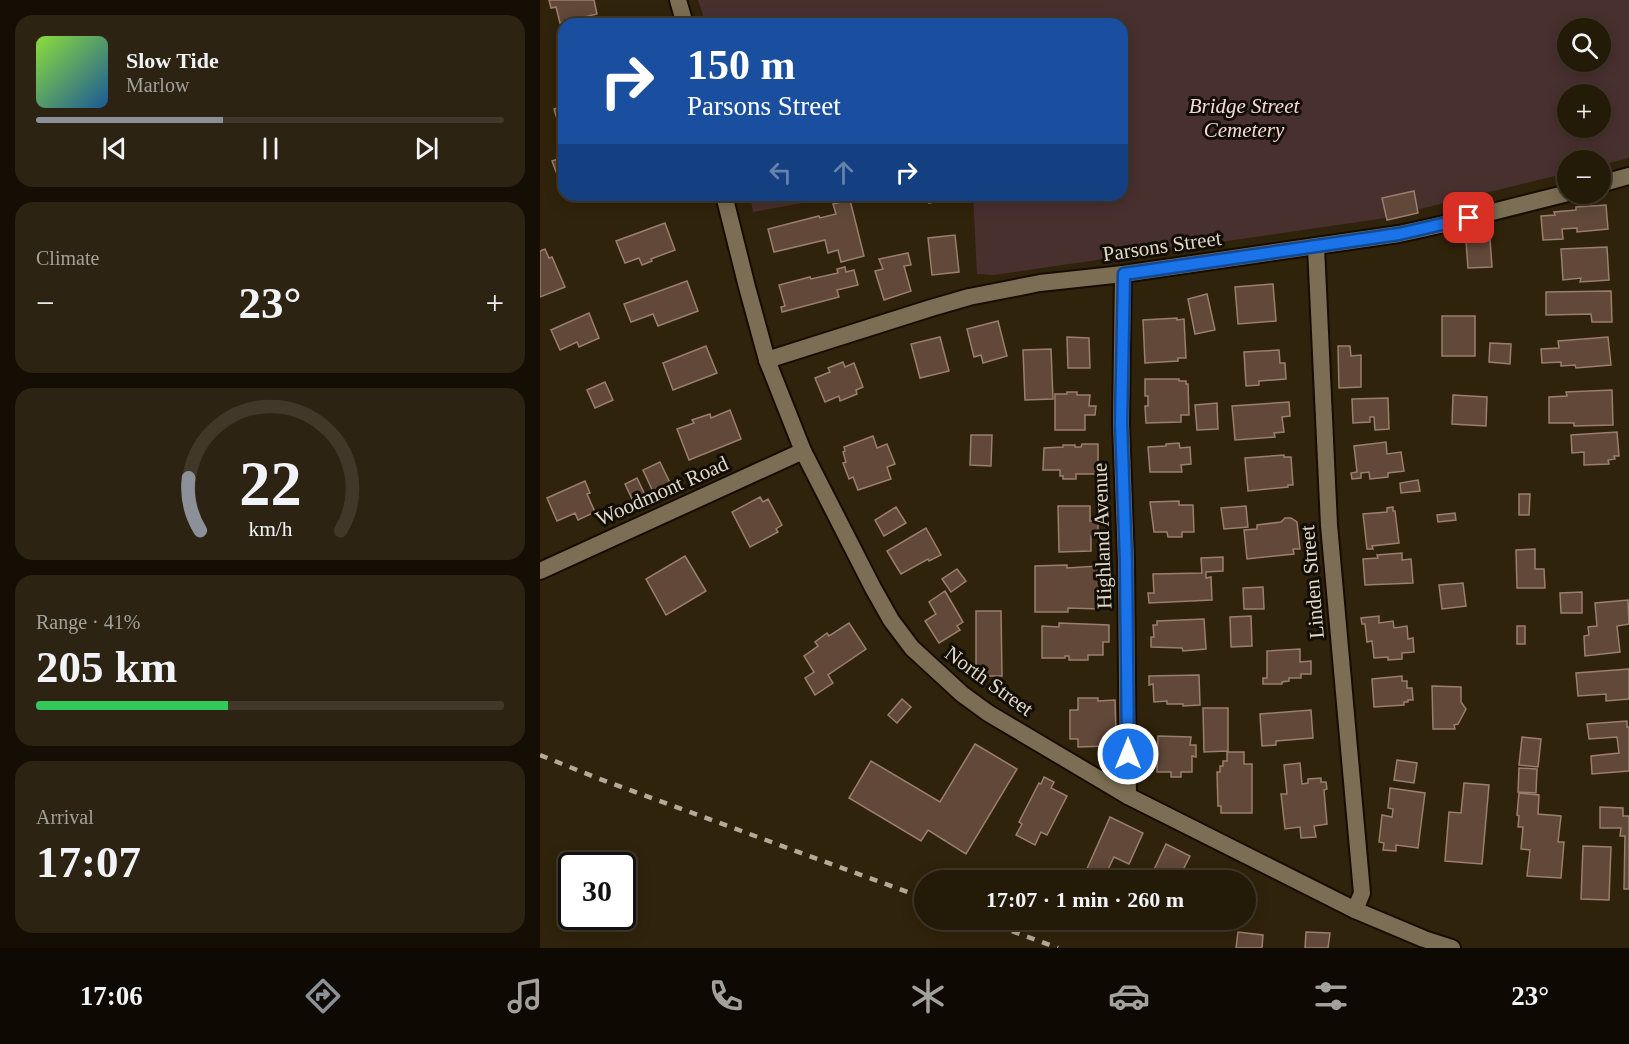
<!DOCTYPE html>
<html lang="en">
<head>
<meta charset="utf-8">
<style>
	:root { --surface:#241a08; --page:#2c2312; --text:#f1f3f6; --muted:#a3a19c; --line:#413829; --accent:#8c9099 }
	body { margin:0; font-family:Georgia,serif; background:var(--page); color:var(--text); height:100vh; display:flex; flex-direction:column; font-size:22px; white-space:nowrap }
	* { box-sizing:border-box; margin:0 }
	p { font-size:20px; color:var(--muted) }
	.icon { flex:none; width:33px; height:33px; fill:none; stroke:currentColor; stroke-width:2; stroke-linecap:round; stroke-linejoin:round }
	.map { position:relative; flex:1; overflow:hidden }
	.drawer { display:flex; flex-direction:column; gap:15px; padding:15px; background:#140e04; width:540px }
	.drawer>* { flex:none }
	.hud { position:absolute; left:18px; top:18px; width:570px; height:183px; border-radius:18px; box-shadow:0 3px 15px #0003,0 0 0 2px var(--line); background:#1a4fa0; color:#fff; overflow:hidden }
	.fabs { position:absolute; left:1017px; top:18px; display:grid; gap:12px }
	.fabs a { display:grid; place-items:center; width:54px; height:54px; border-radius:50%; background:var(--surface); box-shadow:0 3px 15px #0003,0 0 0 2px var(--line); font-size:30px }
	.speed { position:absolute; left:18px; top:852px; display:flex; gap:12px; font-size:30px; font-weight:700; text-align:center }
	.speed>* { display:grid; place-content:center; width:78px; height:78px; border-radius:50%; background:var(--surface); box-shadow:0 3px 15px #0003,0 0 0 2px var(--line); line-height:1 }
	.speed .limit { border:3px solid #111; border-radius:9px; background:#fff; color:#111 }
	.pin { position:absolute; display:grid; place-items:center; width:51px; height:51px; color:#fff; margin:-26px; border-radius:12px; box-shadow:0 3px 9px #0006 }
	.me { position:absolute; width:66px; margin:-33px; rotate:0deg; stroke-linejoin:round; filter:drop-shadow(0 0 4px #0008) }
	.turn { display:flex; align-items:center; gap:21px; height:126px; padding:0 30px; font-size:27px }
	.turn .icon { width:78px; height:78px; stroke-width:2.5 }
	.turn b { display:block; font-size:42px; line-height:51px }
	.lanes { display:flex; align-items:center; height:57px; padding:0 30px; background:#0003; justify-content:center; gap:30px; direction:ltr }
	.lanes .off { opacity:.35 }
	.big { font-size:45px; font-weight:700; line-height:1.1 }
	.drawer .card { flex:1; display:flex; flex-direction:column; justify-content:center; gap:9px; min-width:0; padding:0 21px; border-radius:18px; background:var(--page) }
	.drawer .dial { align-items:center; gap:0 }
	.dial svg { height:156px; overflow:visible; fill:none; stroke:var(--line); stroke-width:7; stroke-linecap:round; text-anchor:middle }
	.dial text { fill:var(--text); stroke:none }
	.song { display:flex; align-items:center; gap:18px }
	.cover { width:72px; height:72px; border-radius:9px; background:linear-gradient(135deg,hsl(90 70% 55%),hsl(210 70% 35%)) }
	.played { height:6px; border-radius:3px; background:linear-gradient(90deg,var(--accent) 40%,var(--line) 40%) }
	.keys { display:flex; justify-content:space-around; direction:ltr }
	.heat { display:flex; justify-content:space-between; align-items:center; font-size:33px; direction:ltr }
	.charge { height:9px; border-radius:4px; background:linear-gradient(90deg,#34c759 41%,var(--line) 0) }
	.trip { position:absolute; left:374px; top:870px; width:342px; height:60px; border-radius:30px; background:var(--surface); box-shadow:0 3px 15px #0003,0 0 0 2px var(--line); font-weight:700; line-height:60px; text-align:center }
	.tabs { display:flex; height:96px; justify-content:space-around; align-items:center; background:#0e0a03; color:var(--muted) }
	.tabs .icon { width:42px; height:42px }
	.tabs .active { color:var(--accent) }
	.tabs b { font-size:27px; color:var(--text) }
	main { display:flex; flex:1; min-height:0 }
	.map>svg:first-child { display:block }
	.green { fill:#48302f; fill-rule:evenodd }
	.building { fill:#614839; stroke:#9a7e6e; stroke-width:1.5 }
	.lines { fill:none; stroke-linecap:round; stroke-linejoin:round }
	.minor-casing { stroke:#170c00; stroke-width:20 }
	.tertiary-casing { stroke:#170c00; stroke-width:20 }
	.minor { stroke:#7c6e54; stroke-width:16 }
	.tertiary { stroke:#7c6e54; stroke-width:16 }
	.rail { stroke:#b3aa99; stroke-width:4.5; stroke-dasharray:8 8; stroke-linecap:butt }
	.route-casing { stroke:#114b97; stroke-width:15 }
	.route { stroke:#1a73e8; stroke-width:10 }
	.labels { text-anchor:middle; stroke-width:6; stroke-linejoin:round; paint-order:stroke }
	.park-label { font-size:21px; font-style:italic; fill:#f6dad8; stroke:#130e05 }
	.street-label { font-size:21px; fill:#e0d8c9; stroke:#130e05 }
</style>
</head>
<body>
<main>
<section class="drawer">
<div class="card">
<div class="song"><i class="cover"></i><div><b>Slow Tide</b><p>Marlow</p></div></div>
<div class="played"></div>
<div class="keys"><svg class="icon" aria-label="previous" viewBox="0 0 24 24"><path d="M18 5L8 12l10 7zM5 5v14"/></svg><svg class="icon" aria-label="pause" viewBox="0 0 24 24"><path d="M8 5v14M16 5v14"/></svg><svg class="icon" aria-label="next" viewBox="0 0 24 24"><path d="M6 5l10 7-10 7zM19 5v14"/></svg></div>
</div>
<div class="card"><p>Climate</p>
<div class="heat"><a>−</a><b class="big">23°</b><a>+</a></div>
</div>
<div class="card dial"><svg viewBox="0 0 100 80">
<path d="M14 69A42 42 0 1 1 86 69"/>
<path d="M14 69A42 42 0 0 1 8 42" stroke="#8c9099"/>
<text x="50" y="56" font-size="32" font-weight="700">22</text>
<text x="50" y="72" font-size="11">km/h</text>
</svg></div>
<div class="card"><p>Range · 41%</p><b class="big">205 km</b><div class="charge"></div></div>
<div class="card"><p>Arrival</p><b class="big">17:07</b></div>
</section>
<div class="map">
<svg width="1089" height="948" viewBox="0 0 1089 948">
	<rect width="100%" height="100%" fill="#30230b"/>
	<g class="green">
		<path d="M158 0H1089V158L1061 165 1060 160H1028L1027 173 839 219 454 275 437 274 433 195H582V24H166ZM1028 28H1060V62H1028ZM1028 94H1060V128H1028Z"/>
		<polygon points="210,195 307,195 213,212"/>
	</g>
	<g class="building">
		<polygon points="9,0 54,0 57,14 20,23 16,7 11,8"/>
		<polygon points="24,106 24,121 23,117 17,119 14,109"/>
		<polygon points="24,157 24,181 20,182 12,161"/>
		<polygon points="874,191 878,213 847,220 842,198"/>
		<polygon points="387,195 416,195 417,196 389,203"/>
		<polygon points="310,200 324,256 301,262 298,250 288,253 285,240 234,252 228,229 279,216 280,218 296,214 293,204"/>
		<polygon points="1066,205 1068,229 1037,232 1037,228 1022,229 1023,239 1003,240 1001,216 1015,215 1014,212 1036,210 1036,207"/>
		<polygon points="125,223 135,250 111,259 112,261 102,265 99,258 85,263 76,241"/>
		<polygon points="415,235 419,272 392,275 388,238"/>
		<polygon points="950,239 952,267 928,268 926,241"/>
		<polygon points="1067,247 1069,280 1040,282 1041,278 1023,280 1021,249"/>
		<polygon points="5,249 9,258 12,257 25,287 0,297 0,251"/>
		<polygon points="368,253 371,265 364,266 371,291 344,300 335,271 343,269 339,259"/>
		<polygon points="305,267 306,272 314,270 318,285 297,290 299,297 242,312 241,307 245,306 239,285 270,277 271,279 298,273 297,269"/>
		<polygon points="147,281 158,311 118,326 113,314 91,322 84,304"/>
		<polygon points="733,284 736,321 698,324 695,287"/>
		<polygon points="1071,291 1072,322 1052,322 1051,314 1006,315 1006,292"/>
		<polygon points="667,294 675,330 655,334 648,299"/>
		<polygon points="49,313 59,338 39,347 37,342 20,350 11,330"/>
		<rect x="902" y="316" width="33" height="40"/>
		<polygon points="637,318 637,320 644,319 646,358 638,358 638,361 605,363 603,320"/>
		<polygon points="458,321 467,356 443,363 441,355 434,357 427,329"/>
		<polygon points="400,337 409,371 380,378 371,344"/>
		<polygon points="527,337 549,338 550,368 528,368"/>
		<polygon points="1068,337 1071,365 1036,368 1035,365 1021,366 1021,362 1002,363 1001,349 1019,348 1018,341"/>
		<polygon points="950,343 971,344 970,364 949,362"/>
		<polygon points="166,346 177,373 133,390 123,363"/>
		<polygon points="798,346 810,346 811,356 821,355 821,387 799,388"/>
		<polygon points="511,349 513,399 485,400 483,350"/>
		<polygon points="739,350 740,363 745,363 746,379 719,381 719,385 706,386 704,352"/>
		<polygon points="303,362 305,367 314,363 323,387 316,390 317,394 300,401 299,396 285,402 275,378 290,372 288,368"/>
		<polygon points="605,379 639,379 639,381 646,381 646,384 648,384 649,415 641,415 641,422 606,423 605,406 608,406 608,396 605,396"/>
		<polygon points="65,382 73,400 55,408 47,390"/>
		<polygon points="1072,390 1073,425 1034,426 1034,423 1009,423 1009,397 1027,396 1026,392"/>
		<polygon points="527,392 537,392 537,395 550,395 549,406 556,406 555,415 545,415 545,430 515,430 515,394 527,394"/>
		<polygon points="913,395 947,397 946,426 912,424"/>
		<polygon points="848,398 849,429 835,430 834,417 830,417 830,422 813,423 812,399"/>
		<polygon points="749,402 750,416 742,417 744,432 734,433 735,437 695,440 692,406"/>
		<polygon points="677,403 678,429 657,430 655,405"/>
		<polygon points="190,410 201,439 149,460 137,429 154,423 152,420 170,414 171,418"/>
		<polygon points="1077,432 1079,456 1074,456 1075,459 1068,460 1069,464 1044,465 1044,452 1032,453 1031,435"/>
		<polygon points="431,435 452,435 451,466 430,465"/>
		<polygon points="333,436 337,448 347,444 355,464 347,467 351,479 318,490 313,477 309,479 303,463 306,462 303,452 305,451 304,447"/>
		<polygon points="846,442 847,454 861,452 864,471 848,473 848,477 830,479 829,472 821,473 821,478 812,479 811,473 817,472 814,446"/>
		<polygon points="639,443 640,448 650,447 651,464 641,465 642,472 610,472 608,447 626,446 626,444"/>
		<polygon points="542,444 558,444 558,474 536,474 536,479 523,479 523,476 520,476 520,470 503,470 504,448 523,447 523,445 535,445 535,447 541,447"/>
		<polygon points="744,455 744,457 751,457 753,485 748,485 748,487 708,491 705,458"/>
		<polygon points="120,462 132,487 115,496 103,470"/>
		<polygon points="97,478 106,497 94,503 85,484"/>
		<polygon points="878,480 880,491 861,493 860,483"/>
		<polygon points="45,481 50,493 47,494 55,512 38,520 35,513 17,521 7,498"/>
		<polygon points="979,494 990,494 989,515 979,515"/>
		<polygon points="220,497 223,502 228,499 242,525 236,529 238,532 210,547 192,512"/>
		<polygon points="639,501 639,505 653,505 654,532 642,532 642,537 628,537 627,532 614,532 610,502"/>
		<polygon points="518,506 550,506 550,521 558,521 558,535 551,536 551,551 519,552"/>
		<polygon points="706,506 708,527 684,529 681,508"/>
		<polygon points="356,507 366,523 344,536 335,520"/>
		<polygon points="853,507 853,511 855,511 859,543 832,546 833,549 827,549 823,514 847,512 847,508"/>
		<polygon points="915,513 916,520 898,522 897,515"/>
		<polygon points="745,518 751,518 757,522 760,549 753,549 754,554 707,559 704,530 717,529 717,525 741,522"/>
		<polygon points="386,528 401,555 389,561 388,559 361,574 347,551"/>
		<polygon points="995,549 995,569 1004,569 1005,588 977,588 976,550"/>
		<polygon points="862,553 862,560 871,559 873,583 825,585 823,559 838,558 837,555"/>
		<polygon points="145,556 166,591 126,615 106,579"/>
		<polygon points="683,557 683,571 666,572 666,578 671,577 672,600 609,603 608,593 614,593 613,574 662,573 661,558"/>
		<polygon points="527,565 527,568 558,566 558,569 562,569 562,578 565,578 565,595 563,595 563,604 560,604 560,609 528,608 528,612 495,612 495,566"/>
		<polygon points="417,569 426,581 411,592 402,579"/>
		<polygon points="923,583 926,606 902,609 899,585"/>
		<polygon points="723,587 724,609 704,609 703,588"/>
		<polygon points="405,591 423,622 417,626 420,630 399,643 385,621 396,614 389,602"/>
		<polygon points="1042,592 1042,613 1021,613 1020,593"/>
		<polygon points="1088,600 1089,624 1077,626 1080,652 1045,656 1044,636 1049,635 1048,627 1057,626 1055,603"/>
		<polygon points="436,611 461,611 462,676 436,676"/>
		<polygon points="711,616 712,646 691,647 690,617"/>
		<polygon points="839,616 839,623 853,621 854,628 867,626 868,639 873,638 874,652 862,653 862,659 848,660 848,657 834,658 832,641 827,642 825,624 822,624 821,618"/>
		<polygon points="664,619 666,649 643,651 642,648 611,647 611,637 614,637 613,625 617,625 617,621"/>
		<polygon points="309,623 326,649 288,675 293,683 275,695 265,678 274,672 264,656 278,646 275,642 287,633 289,636"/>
		<polygon points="519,623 569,625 569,642 563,642 563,655 548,655 548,660 529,660 529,656 525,656 525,658 502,658 502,626 519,627"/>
		<rect x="977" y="626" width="8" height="18"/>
		<polygon points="760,649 760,662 771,661 771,674 761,674 761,678 749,678 749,681 742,682 742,684 723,684 723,678 727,678 727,651"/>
		<polygon points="1089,669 1089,699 1066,701 1066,694 1038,696 1036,673"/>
		<polygon points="659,675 660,705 643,706 643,704 627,704 627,701 614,702 613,684 609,685 609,676"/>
		<polygon points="862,676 862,681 867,681 867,688 872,688 873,700 868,700 868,702 864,702 864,705 834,707 832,679"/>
		<polygon points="892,686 921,687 921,702 926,709 918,724 914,725 915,729 893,729"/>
		<polygon points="538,698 558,698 558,701 575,700 576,733 568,734 568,746 538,747 538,739 530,739 530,710 538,710"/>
		<polygon points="362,699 371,707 357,723 348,715"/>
		<polygon points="663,708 688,708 688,752 704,752 704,764 712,764 712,813 681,813 681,806 678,806 677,772 680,772 680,766 683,766 683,761 687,761 687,751 664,752"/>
		<polygon points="771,710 773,738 736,741 736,745 722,746 720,714"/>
		<polygon points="1087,721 1087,727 1089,727 1089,771 1052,774 1051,756 1079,753 1077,737 1049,739 1047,724"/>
		<polygon points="618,736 651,737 650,745 656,745 656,757 652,756 652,772 641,772 641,777 631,777 631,772 617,772"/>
		<polygon points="982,737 1001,739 998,767 979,765"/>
		<polygon points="435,744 477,769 426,854 388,830 381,841 309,798 331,761 400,802"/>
		<polygon points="857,760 877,763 874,783 854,780"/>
		<polygon points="760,763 762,784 768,783 768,779 781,778 781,782 786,782 787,789 784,790 787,824 774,826 776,837 761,838 760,827 745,829 741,794 747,794 744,765"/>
		<polygon points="979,768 997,769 996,793 978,792"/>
		<polygon points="504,777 514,782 511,788 527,796 507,835 501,832 495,845 476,835 482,824 479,822 499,783 501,784"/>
		<polygon points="924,783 949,785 942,864 905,861 909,812 921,813"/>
		<polygon points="850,788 885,793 878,848 856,845 856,851 843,850 844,843 839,842 842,815 852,817 853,809 848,808"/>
		<polygon points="979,793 999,795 998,814 1021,816 1018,842 1024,842 1021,878 987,876 990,850 981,849 983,827 978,827 979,816 977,815"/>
		<polygon points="1060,807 1083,808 1083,816 1089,816 1089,889 1084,889 1085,836 1080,836 1081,828 1060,828"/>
		<polygon points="570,817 603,833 589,864 574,857 563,880 542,880"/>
		<polygon points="626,844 650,856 638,880 613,880 610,878"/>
		<polygon points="1043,846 1071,847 1069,900 1041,899"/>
		<polygon points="499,871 517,880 494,880"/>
		<polygon points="698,932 723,935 722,948 696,948"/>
		<polygon points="766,932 790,933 788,948 765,948"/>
	</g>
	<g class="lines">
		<defs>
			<g id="minor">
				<polyline points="1060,184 1089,176"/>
				<polyline points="776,247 789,525 822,893 815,910"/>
				<polyline points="583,274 581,423 586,561 588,796"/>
				<polyline points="227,360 391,308 429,297 500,283 583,274 859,234 909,223 1028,193"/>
				<polyline points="0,571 263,451"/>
			</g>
			<g id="tertiary">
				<polyline points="138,0 145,24"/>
				<polyline points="184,195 207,287 227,360 263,451 333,588 351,620 372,648 422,694 448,713 588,796 815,910 884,939 912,948"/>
			</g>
		</defs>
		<use href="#minor" class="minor-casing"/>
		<use href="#tertiary" class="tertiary-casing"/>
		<use href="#minor" class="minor"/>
		<use href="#tertiary" class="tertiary"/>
		<g class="rail">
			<polyline points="0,755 57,778 384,898"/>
			<polyline points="442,920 518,948"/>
		</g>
	</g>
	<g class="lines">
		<defs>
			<polyline id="route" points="588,754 586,561 581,423 584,274 859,234 929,218"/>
		</defs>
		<use href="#route" class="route-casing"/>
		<use href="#route" class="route"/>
	</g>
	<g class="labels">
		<g class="park-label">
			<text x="704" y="113">Bridge Street<tspan x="704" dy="24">Cemetery</tspan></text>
		</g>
		<g class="street-label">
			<text transform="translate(622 246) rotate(-8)" y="7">Parsons Street</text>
			<text transform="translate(122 491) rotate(-24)" y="7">Woodmont Road</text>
			<text transform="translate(562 536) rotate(-92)" y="7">Highland Avenue</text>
			<text transform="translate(772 582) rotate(-95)" y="7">Linden Street</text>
			<text transform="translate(449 681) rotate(36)" y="7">North Street</text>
		</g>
	</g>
</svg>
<div class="fabs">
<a><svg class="icon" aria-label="search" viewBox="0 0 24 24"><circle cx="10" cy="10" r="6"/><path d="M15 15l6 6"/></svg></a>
<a>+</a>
<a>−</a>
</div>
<div class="speed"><div class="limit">30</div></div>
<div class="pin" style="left:929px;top:218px;background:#d93025"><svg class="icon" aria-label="arrive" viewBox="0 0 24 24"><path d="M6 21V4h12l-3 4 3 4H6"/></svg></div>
<svg class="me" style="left:588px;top:754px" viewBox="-20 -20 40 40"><circle r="17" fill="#1a73e8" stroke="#fff" stroke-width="3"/><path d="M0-11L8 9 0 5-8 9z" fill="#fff"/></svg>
<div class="trip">17:07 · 1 min · 260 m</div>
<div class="hud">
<div class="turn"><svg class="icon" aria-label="right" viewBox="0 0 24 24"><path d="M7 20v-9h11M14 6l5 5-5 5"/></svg><div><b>150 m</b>Parsons Street</div></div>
<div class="lanes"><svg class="icon off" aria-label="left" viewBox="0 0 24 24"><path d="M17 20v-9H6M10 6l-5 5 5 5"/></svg><svg class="icon off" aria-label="ahead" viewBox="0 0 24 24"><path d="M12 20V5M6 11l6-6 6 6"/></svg><svg class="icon" aria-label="right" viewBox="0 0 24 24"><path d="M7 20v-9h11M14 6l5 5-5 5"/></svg></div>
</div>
</div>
</main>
<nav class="tabs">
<b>17:06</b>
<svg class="icon active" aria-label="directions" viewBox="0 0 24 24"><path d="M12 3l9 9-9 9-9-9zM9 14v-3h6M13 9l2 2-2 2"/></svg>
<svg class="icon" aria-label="music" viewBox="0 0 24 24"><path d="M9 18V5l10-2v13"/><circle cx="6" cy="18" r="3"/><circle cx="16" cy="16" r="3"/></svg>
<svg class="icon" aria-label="phone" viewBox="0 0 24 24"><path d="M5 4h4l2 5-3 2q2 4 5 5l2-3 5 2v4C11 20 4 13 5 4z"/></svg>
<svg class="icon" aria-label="climate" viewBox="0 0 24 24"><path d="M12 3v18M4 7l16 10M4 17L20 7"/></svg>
<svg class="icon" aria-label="car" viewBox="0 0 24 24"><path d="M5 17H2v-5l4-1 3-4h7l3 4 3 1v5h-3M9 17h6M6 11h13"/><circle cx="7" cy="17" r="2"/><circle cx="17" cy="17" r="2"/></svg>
<svg class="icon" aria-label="filters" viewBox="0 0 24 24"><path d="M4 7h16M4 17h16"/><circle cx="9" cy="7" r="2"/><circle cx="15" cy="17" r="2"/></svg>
<b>23°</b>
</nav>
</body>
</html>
